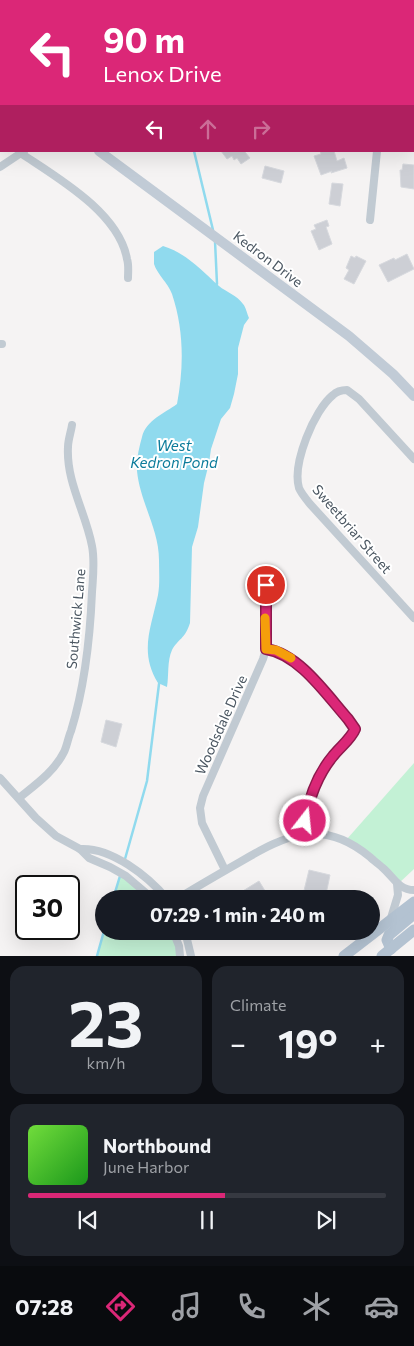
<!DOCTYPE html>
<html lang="en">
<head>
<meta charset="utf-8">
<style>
	:root { --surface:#171b24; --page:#20242c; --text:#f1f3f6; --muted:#9ea1a6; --line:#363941; --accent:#db2777 }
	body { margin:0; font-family:Commissioner,sans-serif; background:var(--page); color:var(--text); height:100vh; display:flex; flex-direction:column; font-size:19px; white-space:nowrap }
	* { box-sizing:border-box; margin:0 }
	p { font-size:16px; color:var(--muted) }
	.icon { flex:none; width:28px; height:28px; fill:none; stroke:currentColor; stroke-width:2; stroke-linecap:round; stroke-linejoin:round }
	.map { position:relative; height:956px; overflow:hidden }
	.sheet { display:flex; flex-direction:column; gap:10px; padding:10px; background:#0d0f14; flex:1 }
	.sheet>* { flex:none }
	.hud { position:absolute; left:0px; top:0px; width:415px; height:152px; box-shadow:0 5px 20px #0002; background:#db2777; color:#fff; overflow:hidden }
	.speed { position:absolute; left:15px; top:875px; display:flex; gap:10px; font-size:25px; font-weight:700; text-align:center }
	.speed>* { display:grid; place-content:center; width:65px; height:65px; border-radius:50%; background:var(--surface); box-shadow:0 5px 20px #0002; line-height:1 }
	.speed .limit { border:2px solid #111; border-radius:8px; background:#fff; color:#111 }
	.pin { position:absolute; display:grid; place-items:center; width:42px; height:42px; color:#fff; margin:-21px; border:2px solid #fff; border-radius:50%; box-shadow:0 1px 5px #0007 }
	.me { position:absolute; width:55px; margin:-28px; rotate:16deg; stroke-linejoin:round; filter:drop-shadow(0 0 4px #0008) }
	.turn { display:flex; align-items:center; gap:18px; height:105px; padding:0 20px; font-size:22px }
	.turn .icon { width:65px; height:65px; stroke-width:2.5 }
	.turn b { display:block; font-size:35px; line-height:42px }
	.lanes { display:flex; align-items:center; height:48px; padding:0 20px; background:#0003; justify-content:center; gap:25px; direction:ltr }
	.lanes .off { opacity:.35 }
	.big { font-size:38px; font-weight:700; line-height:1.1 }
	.sheet .tile { flex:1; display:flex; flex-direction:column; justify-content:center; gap:8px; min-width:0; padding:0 18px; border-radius:15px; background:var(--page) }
	.sheet .dial { align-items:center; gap:0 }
	.dial b { font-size:65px; line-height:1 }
	.song { display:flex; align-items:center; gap:15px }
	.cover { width:60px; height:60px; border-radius:8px; background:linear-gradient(135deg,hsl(100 70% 55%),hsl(120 70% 35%)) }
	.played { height:5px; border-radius:2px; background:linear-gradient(90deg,var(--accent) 55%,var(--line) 55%) }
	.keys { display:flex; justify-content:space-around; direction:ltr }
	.heat { display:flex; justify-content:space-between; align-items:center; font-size:28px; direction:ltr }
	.sheet .tiles { flex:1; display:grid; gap:10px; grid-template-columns:1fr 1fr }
	.tile:last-child { grid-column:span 2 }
	.trip { position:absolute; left:95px; top:890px; width:285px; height:50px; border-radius:25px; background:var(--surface); box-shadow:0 5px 20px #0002; font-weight:700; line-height:50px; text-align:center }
	.tab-bar { display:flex; height:80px; justify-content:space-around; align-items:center; background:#090b0e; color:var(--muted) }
	.tab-bar .icon { width:35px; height:35px }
	.tab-bar .active { color:var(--accent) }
	.tab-bar b { font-size:22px; color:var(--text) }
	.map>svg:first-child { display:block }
	.green { fill:#c3f1d5 }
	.water { fill:#90daee }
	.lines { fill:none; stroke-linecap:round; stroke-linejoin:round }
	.stream { stroke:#90daee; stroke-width:2.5 }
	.building { fill:#cdcfd5; stroke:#d7d9de }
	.street { stroke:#c1cad2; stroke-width:8 }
	.secondary { stroke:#c1cbd6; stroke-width:10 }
	.primary { stroke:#b3c2d1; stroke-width:11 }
	.route-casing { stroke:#8e194d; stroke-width:12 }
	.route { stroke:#db2777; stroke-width:9 }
	.slow { stroke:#f59e0b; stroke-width:9 }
	.labels { text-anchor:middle; stroke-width:4; stroke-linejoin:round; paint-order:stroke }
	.street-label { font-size:14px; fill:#4a5661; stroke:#fff }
	.water-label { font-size:15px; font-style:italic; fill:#0c7c9b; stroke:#fff }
</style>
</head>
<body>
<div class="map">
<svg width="414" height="956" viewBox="0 0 414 956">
	<rect width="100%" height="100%" fill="#f5f3f3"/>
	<g class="green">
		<polygon points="414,763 414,869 399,883 347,839"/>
		<polygon points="120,873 153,899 113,899"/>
		<polygon points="104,931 171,931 181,956 97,956"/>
	</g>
	<path class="water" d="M163 246C186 253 201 270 219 286 226 292 237 295 243 304 246 307 247 314 249 318L244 325 238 348V374L234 394 230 408 221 419 211 449 209 463 204 483 198 527 192 547 190 623C185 639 178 639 172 650 167 661 169 675 167 687L158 683C139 652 151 628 158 595 160 584 159 571 159 560 159 529 140 502 137 471 136 460 139 448 142 437 146 420 165 413 177 404 184 367 184 330 172 294 168 283 157 274 154 264 154 260 154 256 154 252Z"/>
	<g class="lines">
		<g class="stream">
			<polyline points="149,0 150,1"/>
			<polyline points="194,151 213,230"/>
			<polyline points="215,241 217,284"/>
			<polyline points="125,859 147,781 159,684"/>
			<polyline points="113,899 120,876"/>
			<polyline points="97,956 104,931"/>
		</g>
	</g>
	<g class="building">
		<polygon points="221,151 247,151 245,152 250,158 241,164 237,158 234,160 232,156 227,159"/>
		<polygon points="320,151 334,151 337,161 344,158 347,168 331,173 332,171 321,175 314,156 321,154"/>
		<polygon points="403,164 414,165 414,189 401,187 400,170 402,170"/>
		<polygon points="265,166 284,171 281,183 262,178"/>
		<polygon points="332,183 343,184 340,206 329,204"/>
		<polygon points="327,220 329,226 326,227 332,244 319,250 311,231 316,229 314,225"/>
		<polygon points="407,254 414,269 388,282 379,265 394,258 395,260"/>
		<polygon points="351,256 355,258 356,256 366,261 354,284 344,279 349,270 346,268"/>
		<polygon points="106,720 122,724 116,747 101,742"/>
		<polygon points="309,870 330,875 325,899 302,899"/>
		<polygon points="259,881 270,899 230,899"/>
	</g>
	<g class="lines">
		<g class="street">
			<path d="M22 154C58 178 119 213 127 259 129 265 128 272 128 278"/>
			<polyline points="0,167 24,151"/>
			<polyline points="370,220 377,151"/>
			<polyline points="0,344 2,344"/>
			<path d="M414 459 359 399 347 390C342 390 337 391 333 395 314 410 292 464 299 488 301 493 306 499 310 504L414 618"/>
			<path d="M266 649 276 650 296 661 348 719 355 729C351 740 340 747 333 756 315 778 306 807 304 834"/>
			<polyline points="0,778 36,818 56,836 80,849 89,858 110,867 126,876 153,899"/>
			<path d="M19 798C35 785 54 772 64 752 67 746 68 738 71 731 85 686 90 639 92 592 93 577 95 561 92 546 86 513 66 482 68 447 68 440 71 432 72 425"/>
			<path d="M80 849C111 847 148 876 167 899"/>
			<polyline points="225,870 202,823 200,808 203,796 263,659 266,649 266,585"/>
			<path d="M177 899C198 886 219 874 240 862 286 835 322 817 370 857 374 861 380 865 384 869 394 878 399 890 414 890"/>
			<polyline points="391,918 398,895 397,884"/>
			<polyline points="173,931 179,946 180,956"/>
			<polyline points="185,931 191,956"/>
		</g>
		<g class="secondary">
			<polyline points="0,78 1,79"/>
			<polyline points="99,151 349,336 393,374 414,396"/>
		</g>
		<g class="primary">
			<polyline points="391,949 387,940 389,935 414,914"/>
			<polyline points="344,956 414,902"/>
			<polyline points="382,956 414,930"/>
		</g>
	</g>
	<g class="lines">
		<defs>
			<path id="route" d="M266 585V649C299 654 326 694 348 719L355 729C351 739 340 747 333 756 318 774 309 799 305 821"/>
		</defs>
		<use href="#route" class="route-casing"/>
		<use href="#route" class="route"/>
		<polyline class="slow" points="265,618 266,649 276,650 291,658"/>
	</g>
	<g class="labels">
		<g class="street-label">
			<text transform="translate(268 259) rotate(37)" y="5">Kedron Drive</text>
			<text transform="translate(352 529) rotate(49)" y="5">Sweetbriar Street</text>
			<text transform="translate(76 619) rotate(-85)" y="5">Southwick Lane</text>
			<text transform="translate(221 725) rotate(-66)" y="5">Woodsdale Drive</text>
		</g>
		<g class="water-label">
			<text x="174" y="451">West<tspan x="174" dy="17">Kedron Pond</tspan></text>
		</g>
	</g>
</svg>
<div class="speed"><div class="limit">30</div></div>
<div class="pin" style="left:266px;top:585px;background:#d93025"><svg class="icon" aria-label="arrive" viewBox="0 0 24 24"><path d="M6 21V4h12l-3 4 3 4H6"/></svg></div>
<svg class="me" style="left:305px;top:821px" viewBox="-20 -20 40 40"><circle r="17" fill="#db2777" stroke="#fff" stroke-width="3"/><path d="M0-11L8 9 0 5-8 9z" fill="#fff"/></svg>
<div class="trip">07:29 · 1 min · 240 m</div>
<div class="hud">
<div class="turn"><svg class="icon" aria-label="left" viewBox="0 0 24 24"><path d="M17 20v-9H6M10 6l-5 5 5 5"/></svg><div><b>90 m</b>Lenox Drive</div></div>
<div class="lanes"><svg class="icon" aria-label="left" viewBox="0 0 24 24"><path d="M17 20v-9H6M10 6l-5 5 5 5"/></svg><svg class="icon off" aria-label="ahead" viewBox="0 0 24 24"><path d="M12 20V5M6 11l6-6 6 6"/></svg><svg class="icon off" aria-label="right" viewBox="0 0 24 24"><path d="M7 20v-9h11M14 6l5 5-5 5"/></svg></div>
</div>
</div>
<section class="sheet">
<div class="tiles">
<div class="tile dial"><b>23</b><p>km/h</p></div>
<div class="tile"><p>Climate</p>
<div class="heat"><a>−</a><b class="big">19°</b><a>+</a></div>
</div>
<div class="tile">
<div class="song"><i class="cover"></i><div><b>Northbound</b><p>June Harbor</p></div></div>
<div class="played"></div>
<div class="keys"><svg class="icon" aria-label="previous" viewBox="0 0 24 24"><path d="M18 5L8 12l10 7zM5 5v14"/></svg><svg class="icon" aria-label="pause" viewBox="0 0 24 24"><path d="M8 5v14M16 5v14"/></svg><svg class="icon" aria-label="next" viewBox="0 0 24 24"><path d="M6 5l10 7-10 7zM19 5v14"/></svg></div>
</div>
</div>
</section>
<nav class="tab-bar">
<b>07:28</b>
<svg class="icon active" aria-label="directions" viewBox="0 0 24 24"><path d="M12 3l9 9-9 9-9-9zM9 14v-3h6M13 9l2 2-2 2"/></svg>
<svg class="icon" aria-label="music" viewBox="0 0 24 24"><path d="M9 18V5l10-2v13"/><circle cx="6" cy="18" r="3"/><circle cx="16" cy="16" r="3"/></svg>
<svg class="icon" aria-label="phone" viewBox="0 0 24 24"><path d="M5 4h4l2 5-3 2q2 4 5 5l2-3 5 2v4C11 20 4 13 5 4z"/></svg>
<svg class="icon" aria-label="climate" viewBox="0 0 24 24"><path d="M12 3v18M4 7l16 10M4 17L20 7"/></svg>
<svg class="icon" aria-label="car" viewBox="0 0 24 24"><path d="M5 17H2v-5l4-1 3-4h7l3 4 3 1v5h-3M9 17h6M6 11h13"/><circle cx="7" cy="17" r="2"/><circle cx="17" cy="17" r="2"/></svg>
</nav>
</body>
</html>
